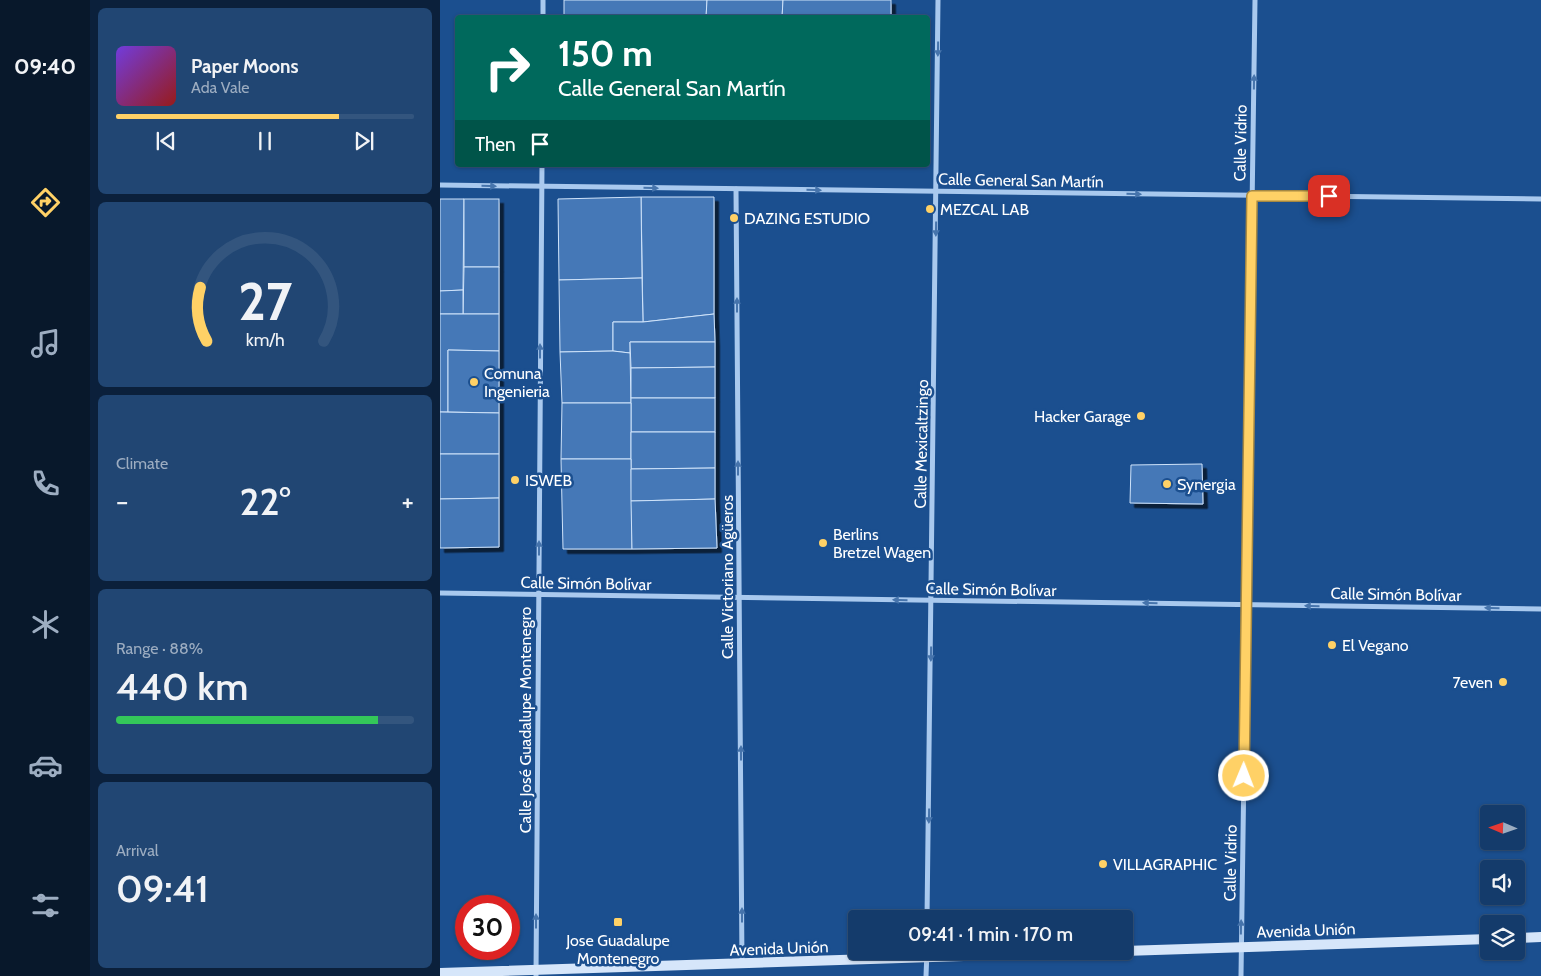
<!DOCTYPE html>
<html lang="en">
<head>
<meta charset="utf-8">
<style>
	:root { --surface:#143b6b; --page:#214673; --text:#f1f3f6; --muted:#9dadc1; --line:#33557e; --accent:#ffd166 }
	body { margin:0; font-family:Cabin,sans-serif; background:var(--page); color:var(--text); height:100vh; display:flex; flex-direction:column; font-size:19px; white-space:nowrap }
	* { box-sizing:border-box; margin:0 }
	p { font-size:16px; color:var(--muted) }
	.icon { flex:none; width:28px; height:28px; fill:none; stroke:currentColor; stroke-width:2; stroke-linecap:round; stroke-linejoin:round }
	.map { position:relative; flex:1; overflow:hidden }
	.side { display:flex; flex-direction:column; gap:8px; padding:8px; background:#0b203b; width:350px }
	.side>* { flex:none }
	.guide { position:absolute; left:15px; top:15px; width:475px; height:152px; border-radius:5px; box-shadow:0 1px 4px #0004,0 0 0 1px var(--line); background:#00695c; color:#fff; overflow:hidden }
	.needle { width:32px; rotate:272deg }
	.buttons { position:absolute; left:1040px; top:805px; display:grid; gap:10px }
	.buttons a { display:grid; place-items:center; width:45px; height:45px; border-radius:5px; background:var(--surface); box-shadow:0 1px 4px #0004,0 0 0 1px var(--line); font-size:25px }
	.speed { position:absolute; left:15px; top:895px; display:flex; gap:10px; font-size:25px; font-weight:700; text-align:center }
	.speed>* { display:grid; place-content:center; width:65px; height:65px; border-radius:50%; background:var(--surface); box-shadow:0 1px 4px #0004,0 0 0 1px var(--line); line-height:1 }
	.speed .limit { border:8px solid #d22; background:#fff; color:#111 }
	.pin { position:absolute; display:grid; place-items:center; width:42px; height:42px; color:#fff; margin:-21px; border-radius:10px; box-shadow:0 2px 8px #0006 }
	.me { position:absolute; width:55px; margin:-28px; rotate:1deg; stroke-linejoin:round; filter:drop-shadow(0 0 4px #0008) }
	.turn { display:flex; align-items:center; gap:18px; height:105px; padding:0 20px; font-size:22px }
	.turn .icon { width:65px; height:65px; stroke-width:2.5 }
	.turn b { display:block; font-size:35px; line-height:42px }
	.then { display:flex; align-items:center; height:48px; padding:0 20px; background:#0003; gap:10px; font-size:19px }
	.big { font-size:38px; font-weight:600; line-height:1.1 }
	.side .tile { flex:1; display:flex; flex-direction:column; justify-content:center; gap:8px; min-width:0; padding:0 18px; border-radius:8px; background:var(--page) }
	.side .dial { align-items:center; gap:0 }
	.dial svg { height:130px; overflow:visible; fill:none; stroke:var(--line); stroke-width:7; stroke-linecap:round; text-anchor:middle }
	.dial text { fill:var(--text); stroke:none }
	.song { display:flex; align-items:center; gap:15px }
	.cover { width:60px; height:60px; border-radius:8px; background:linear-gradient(135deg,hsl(260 70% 55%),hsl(0 70% 35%)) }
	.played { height:5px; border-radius:2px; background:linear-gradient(90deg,var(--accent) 75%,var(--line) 75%) }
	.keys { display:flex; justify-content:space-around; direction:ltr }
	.heat { display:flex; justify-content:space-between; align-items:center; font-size:28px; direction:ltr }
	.charge { height:8px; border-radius:4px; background:linear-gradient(90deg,#34c759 88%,var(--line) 0) }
	.trip { position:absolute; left:408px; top:910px; width:285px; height:50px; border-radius:5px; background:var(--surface); box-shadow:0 1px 4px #0004,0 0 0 1px var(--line); font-weight:600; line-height:50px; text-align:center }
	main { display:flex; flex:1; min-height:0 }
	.dock { display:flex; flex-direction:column; width:90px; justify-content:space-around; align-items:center; background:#08182b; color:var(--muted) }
	.dock .icon { width:35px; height:35px }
	.dock .on { color:var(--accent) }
	.dock b { font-size:22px; color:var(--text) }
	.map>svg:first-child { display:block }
	.building { fill:#4478b7; stroke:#cfe3fa; filter:url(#shadow) }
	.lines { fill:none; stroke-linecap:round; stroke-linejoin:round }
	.street { stroke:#a9c9ee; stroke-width:5 }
	.secondary { stroke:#d6e6fa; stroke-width:10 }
	.oneway { fill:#4674ac }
	.route-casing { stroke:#a68842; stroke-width:12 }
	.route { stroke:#ffd166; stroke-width:9 }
	.poi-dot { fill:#ffd166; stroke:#1b4f8f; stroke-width:2 }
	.labels { text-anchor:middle; stroke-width:5; stroke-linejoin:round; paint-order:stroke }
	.street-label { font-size:16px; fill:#fff; stroke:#1b4f8f }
	.poi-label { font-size:16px; fill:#fff; stroke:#1b4f8f; text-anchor:start }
</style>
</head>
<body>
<main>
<nav class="dock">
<b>09:40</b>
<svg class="icon on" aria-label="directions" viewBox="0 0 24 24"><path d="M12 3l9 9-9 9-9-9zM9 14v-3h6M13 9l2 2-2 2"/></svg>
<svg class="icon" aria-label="music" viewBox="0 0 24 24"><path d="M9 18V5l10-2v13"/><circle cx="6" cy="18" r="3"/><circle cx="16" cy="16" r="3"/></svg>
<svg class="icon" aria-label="phone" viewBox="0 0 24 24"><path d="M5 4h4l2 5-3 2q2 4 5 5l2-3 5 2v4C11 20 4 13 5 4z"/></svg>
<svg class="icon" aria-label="climate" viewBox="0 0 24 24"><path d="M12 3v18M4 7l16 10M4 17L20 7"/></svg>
<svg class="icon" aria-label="car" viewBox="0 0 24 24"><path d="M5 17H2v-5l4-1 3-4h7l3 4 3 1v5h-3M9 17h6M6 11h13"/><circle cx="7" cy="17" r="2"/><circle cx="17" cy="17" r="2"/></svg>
<svg class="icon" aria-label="filters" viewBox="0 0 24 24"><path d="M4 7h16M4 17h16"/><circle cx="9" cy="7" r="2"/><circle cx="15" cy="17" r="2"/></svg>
</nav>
<section class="side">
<div class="tile">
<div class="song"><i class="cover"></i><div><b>Paper Moons</b><p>Ada Vale</p></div></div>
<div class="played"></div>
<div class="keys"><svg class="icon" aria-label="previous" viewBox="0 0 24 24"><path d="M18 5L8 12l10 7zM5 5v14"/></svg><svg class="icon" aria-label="pause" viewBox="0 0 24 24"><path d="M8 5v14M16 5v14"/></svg><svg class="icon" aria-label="next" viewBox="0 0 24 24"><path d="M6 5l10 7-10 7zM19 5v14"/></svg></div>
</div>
<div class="tile dial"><svg viewBox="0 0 100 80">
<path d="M14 69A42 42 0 1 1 86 69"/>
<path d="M14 69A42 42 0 0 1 10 36" stroke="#ffd166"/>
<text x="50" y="56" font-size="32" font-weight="700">27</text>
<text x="50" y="72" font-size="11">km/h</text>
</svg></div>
<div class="tile"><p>Climate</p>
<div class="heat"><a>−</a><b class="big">22°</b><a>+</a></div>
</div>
<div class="tile"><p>Range · 88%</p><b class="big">440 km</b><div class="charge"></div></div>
<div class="tile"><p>Arrival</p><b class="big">09:41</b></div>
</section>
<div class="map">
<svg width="1101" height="976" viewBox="0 0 1101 976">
	<defs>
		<filter id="shadow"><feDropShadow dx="4.5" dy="4.5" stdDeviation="0" flood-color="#0009"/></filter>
	</defs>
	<rect width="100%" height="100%" fill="#1b4f8f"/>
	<g class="building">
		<polygon points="124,0 267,0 266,18 124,18"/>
		<polygon points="267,0 343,0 342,18 266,18"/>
		<polygon points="343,0 451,0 451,18 342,18"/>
		<polygon points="201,197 274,197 274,314 203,322"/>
		<polygon points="201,197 202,278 119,280 118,199"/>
		<polygon points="0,199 24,199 23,290 0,291"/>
		<rect x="24" y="199" width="35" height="68"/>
		<polygon points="24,267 59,267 59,314 23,314"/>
		<polygon points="202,278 203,322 173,322 173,351 120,352 119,280"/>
		<polygon points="23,290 23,314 0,314 0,291"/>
		<polygon points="0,314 59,314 59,351 8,350 8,412 0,412"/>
		<polygon points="274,314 275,342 190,342 190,353 173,351 173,322 203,322"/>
		<polygon points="190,342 275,342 275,367 191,368"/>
		<polygon points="8,350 59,351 59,413 8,412"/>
		<polygon points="173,351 190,353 191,403 122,403 120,352"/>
		<polygon points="275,367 275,398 191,398 191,368"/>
		<rect x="191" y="398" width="84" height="34"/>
		<polygon points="122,403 191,403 191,459 121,459"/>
		<polygon points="0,412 59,413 59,454 0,454"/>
		<polygon points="191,432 275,432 275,468 191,469"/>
		<polygon points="0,454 59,454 59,498 0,499"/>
		<polygon points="121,459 191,459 192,549 123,549"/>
		<polygon points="762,464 763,504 690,503 691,465"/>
		<polygon points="275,468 275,499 191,501 191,469"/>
		<polygon points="59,498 59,547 0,548 0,499"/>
		<polygon points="275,499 277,548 192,549 191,501"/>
	</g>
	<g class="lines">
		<g class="street">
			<polyline points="103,18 103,0"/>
			<polyline points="0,185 1101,199"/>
			<polyline points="296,189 302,963"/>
			<polyline points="0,593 1101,609"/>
			<polyline points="487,919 498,0"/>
			<polyline points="96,976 102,165"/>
			<polyline points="486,976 487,951"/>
			<polyline points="801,976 815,0"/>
		</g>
		<g class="secondary">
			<polyline points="1076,938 1101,937"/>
			<polyline points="684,951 1049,939"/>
			<polyline points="0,973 679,951"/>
		</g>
	</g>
	<defs><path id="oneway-solid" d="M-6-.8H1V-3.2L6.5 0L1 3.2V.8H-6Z" transform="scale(1.25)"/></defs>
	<g class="oneway">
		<use href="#oneway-solid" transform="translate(498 49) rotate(91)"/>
		<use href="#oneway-solid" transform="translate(814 82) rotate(-89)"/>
		<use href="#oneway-solid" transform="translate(49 186) rotate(1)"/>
		<use href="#oneway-solid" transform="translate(211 188) rotate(1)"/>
		<use href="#oneway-solid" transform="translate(374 190) rotate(1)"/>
		<use href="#oneway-solid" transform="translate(694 194) rotate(1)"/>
		<use href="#oneway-solid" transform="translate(496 229) rotate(91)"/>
		<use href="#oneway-solid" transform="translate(297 305) rotate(-90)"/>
		<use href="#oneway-solid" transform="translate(100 351) rotate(-90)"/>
		<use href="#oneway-solid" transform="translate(298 468) rotate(-90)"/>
		<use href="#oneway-solid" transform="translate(99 548) rotate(-90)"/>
		<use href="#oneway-solid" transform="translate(460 600) rotate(-179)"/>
		<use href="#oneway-solid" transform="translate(710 603) rotate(-179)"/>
		<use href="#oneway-solid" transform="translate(872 606) rotate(-179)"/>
		<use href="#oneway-solid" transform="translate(1052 608) rotate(-179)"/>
		<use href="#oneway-solid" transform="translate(491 654) rotate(91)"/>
		<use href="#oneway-solid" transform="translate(301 753) rotate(-90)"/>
		<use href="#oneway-solid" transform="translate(489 816) rotate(91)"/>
		<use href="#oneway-solid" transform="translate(302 915) rotate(-90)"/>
		<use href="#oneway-solid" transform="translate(96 921) rotate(-90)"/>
		<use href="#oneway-solid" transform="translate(801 927) rotate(-89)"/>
	</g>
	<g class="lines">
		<defs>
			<polyline id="route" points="804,776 812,196 889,196"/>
		</defs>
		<use href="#route" class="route-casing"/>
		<use href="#route" class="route"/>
	</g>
	<g class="poi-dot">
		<circle cx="490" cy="209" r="5"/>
		<circle cx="294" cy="218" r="5"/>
		<circle cx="34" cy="382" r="5"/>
		<circle cx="701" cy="416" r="5"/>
		<circle cx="75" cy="480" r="5"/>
		<circle cx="727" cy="484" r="5"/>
		<circle cx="383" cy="543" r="5"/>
		<circle cx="892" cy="645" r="5"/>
		<circle cx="1063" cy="682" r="5"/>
		<circle cx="663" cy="864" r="5"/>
		<rect x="173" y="917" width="10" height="10" rx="2.5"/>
	</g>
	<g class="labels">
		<g class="street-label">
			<text transform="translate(800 143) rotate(-89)" y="6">Calle Vidrio</text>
			<text transform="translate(581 180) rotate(1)" y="6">Calle General San Martín</text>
			<text transform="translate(481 444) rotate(-89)" y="6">Calle Mexicaltzingo</text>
			<text transform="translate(287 577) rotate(-90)" y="6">Calle Victoriano Agüeros</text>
			<text transform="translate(146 583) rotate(1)" y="6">Calle Simón Bolívar</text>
			<text transform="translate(551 589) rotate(1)" y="6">Calle Simón Bolívar</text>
			<text transform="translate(956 594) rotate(1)" y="6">Calle Simón Bolívar</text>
			<text transform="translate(85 720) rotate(-90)" y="6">Calle José Guadalupe Montenegro</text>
			<text transform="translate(790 863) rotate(-89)" y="6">Calle Vidrio</text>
			<text transform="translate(866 930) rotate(-2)" y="6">Avenida Unión</text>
			<text transform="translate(339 948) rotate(-2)" y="6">Avenida Unión</text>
		</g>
		<g class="poi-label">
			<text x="500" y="215">MEZCAL LAB</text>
			<text x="304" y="224">DAZING ESTUDIO</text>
			<text x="44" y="379">Comuna<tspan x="44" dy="18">Ingenieria</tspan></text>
			<text x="691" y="422" text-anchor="end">Hacker Garage</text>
			<text x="85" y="486">ISWEB</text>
			<text x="737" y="490">Synergia</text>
			<text x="393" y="540">Berlins<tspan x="393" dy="18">Bretzel Wagen</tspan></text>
			<text x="902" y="651">El Vegano</text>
			<text x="1053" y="688" text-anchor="end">7even</text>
			<text x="673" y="870">VILLAGRAPHIC</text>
			<text x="178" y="946" text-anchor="middle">Jose Guadalupe<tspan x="178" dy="18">Montenegro</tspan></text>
		</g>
	</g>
</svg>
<div class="buttons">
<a><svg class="needle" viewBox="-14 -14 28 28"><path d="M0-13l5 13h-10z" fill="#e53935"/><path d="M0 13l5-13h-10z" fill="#9dadc1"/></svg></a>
<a><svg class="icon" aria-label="sound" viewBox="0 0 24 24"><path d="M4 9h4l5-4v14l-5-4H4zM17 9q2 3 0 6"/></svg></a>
<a><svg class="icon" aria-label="layers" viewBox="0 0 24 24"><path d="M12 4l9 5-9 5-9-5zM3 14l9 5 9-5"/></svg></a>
</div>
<div class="speed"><div class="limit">30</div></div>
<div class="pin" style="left:889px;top:196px;background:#d93025"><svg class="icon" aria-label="arrive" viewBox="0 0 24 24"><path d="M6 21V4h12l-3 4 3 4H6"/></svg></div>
<svg class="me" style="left:804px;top:776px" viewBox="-20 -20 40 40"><circle r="17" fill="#ffd166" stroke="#fff" stroke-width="3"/><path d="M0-11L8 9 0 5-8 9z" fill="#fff"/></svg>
<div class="trip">09:41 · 1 min · 170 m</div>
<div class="guide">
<div class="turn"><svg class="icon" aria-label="right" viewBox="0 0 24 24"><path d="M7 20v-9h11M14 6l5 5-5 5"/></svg><div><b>150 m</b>Calle General San Martín</div></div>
<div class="then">Then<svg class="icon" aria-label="arrive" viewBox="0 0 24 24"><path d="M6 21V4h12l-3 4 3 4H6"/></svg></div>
</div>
</div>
</main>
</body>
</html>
